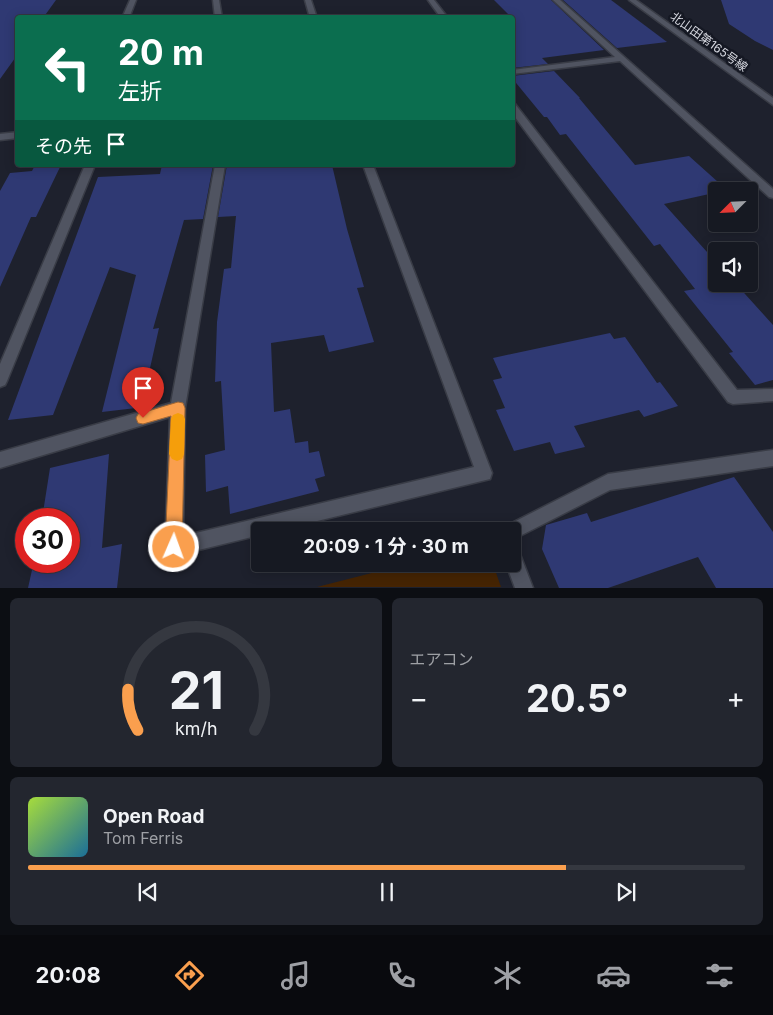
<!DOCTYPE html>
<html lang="ja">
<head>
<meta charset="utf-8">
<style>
	:root { --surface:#161922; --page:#23262f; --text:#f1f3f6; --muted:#9ea0a5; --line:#353840; --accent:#fa9f4e }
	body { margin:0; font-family:Inter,"Noto Sans JP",sans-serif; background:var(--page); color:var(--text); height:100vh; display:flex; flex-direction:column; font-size:19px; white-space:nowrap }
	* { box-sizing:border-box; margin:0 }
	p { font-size:16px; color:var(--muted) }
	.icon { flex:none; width:28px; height:28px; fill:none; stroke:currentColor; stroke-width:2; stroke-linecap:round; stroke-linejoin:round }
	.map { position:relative; height:588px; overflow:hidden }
	.drawer { display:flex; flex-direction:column; gap:10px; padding:10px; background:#0c0e13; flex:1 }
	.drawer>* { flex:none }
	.hud { position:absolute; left:15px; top:15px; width:500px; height:152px; border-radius:5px; box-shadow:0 2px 12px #0003,0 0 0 1px var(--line); background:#0b6e4f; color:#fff; overflow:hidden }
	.needle { width:32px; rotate:246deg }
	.tools { position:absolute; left:708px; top:182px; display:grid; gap:10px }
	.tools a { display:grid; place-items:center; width:50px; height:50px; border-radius:5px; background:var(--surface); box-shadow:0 2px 12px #0003,0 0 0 1px var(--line); font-size:25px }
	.speed { position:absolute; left:15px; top:508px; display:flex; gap:10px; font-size:25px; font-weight:700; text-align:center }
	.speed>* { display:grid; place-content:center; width:65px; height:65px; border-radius:50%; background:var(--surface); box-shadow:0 2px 12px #0003,0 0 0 1px var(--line); line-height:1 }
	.speed .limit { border:8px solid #d22; background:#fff; color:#111 }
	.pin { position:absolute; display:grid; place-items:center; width:42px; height:42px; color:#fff; margin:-51px -21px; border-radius:50% 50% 50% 0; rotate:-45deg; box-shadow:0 0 5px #0007 }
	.pin .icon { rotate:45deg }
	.me { position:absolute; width:55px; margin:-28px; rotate:2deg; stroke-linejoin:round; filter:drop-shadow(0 0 4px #0008) }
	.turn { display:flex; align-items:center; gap:18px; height:105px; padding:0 20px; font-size:22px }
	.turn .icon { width:65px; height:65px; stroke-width:2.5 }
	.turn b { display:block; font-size:35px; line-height:42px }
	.then { display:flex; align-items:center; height:48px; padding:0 20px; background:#0003; gap:10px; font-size:19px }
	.big { font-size:38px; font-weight:700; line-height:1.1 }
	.drawer .card { flex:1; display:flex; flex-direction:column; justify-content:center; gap:8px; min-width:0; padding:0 18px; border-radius:8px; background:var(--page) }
	.drawer .dial { align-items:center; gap:0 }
	.dial svg { height:130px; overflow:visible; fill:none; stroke:var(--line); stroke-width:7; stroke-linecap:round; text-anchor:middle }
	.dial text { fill:var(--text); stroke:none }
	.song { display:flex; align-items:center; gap:15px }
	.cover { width:60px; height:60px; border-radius:8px; background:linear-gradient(135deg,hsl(80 70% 55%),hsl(200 70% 35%)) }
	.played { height:5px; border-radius:2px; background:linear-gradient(90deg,var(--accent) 75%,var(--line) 75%) }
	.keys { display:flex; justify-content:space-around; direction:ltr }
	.heat { display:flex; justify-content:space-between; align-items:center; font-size:28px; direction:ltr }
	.drawer .tiles { flex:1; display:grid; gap:10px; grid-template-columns:1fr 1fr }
	.card:last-child { grid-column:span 2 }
	.trip { position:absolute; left:251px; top:522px; width:270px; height:50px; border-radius:5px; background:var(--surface); box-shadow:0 2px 12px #0003,0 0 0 1px var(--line); font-weight:700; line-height:50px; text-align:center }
	.tabs { display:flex; height:80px; justify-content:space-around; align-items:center; background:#090a0e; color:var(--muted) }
	.tabs .icon { width:35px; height:35px }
	.tabs .active { color:var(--accent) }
	.tabs b { font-size:22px; color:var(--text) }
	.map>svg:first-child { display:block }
	.green { fill:#452403 }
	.building { fill:#2f3973 }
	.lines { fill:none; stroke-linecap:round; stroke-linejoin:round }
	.street-casing { stroke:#393c46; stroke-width:3 }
	.street { fill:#505461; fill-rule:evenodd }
	.route { fill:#fa9f4e; stroke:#a26733 }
	.slow { fill:#f59e0b }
	.labels { text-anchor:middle; stroke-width:5; stroke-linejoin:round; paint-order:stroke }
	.far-street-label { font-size:12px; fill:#d6d8e0; stroke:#151823 }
</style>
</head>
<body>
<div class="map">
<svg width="773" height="588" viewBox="0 0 773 588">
	<rect width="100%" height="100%" fill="#1e212d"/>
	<polygon class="green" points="407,564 493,564 501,587 317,587"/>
	<g class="building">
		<polygon points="0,0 56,0 43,18 18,18 18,54 0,79"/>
		<polygon points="494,0 551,0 604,50 542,58 548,64 512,68 512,18"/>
		<polygon points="563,0 611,0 667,42 617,48"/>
		<polygon points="721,0 773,0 773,50 755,41 729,24"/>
		<polygon points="554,71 580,98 579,98 635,165 689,156 718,182 714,183 723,191 664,204 716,262 716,284 736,284 773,325 773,380 755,385 729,353 733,352 684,291 695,289 660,244 654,246 566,134 560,135 547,117 544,117 512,78 512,76"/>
		<polygon points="35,165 61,165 36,217 31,217 0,287 0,191 10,173 32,171"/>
		<polygon points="162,165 213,165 203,219 184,220 153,329 159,328 148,377 142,378 136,408 102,412 136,275 110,267 53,415 8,420 98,177 160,174"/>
		<polygon points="227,165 332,165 347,229 364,287 357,288 374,342 329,352 324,335 271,343 274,412 290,409 295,443 308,441 309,453 319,451 325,476 315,479 319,491 230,514 228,486 206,492 205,455 225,450 221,381 215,382 217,322 224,269 231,268 236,216 218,217"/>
		<polygon points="610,333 614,339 625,337 657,383 660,382 678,406 644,417 639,410 574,426 585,447 555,454 550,442 514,451 496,410 505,408 493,380 502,378 493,358"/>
		<polygon points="109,454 102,548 122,544 117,588 28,588 34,561 69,561 69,519 42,519 50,468"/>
		<polygon points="734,477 773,532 773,588 716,588 698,557 608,588 559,588 542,549 546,525 587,513 591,522"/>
	</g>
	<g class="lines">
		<defs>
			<g id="street">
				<polygon points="130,0 136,0 129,18 122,18"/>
				<polygon points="213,0 219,0 222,18 215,18"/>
				<polygon points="305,0 311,0 317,18 310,18"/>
				<polygon points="428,0 434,0 448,18 441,18"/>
				<polygon points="553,0 560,0 773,189 773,198 769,197 620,61 512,74 512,70 615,57"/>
				<polygon points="629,0 636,0 773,98 773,105"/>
				<polygon points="512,104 515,104 737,390 773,389 773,401 733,404 728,402 512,113"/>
				<polygon points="18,132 18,138 0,140 0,134"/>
				<polygon points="85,165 95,165 7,381 5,385 0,387 0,364"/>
				<polygon points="215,165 225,165 185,408 183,536 474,467 363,165 373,165 492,473 490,479 276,531 260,531 260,535 174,556 168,553 165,547 170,417 0,468 0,452 171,403"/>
				<polygon points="773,450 773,466 610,490 512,540 512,531 504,531 506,526 608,474"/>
				<polygon points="512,546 518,549 533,588 515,588 506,564 512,564"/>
			</g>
		</defs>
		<use href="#street" class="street-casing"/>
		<use href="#street" class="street"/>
	</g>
	<polygon class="route" points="178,402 183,403 185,408 182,547 179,552 174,555 168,552 165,547 171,416 143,424 138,423 136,418 138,414"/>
	<polygon class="slow" points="178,413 183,415 185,419 184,454 182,459 177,461 172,459 169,454 171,419 173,415"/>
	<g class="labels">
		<g class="far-street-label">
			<text transform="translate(709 42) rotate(36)" y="4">北山田第165号線</text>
		</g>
	</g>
</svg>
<div class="tools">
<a><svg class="needle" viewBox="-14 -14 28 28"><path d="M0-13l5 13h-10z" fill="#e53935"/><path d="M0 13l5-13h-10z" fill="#9ea0a5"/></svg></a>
<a><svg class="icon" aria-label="sound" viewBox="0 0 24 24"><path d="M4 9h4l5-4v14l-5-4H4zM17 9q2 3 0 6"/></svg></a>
</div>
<div class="speed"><div class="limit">30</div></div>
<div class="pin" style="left:143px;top:418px;background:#d93025"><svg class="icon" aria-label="arrive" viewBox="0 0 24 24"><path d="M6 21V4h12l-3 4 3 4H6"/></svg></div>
<svg class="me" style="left:174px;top:547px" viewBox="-20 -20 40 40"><circle r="17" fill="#fa9f4e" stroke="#fff" stroke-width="3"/><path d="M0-11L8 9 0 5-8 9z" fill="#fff"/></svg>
<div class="trip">20:09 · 1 分 · 30 m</div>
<div class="hud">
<div class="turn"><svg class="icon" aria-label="left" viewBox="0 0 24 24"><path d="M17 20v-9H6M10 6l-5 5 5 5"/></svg><div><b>20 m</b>左折</div></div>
<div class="then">その先<svg class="icon" aria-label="arrive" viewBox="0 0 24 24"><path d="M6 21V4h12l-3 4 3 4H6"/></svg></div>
</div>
</div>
<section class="drawer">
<div class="tiles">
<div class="card dial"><svg viewBox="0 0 100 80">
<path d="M14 69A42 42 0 1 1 86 69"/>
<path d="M14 69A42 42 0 0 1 8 44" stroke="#fa9f4e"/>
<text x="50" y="56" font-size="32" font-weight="700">21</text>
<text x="50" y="72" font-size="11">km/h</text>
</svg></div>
<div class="card"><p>エアコン</p>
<div class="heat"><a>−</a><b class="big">20.5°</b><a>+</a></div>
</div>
<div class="card">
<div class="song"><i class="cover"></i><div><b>Open Road</b><p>Tom Ferris</p></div></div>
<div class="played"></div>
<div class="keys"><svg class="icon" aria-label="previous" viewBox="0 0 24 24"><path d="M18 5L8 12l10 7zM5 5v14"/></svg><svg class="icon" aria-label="pause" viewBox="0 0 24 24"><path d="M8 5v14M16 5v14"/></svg><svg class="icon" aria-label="next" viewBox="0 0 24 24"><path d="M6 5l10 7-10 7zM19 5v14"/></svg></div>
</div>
</div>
</section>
<nav class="tabs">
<b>20:08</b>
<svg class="icon active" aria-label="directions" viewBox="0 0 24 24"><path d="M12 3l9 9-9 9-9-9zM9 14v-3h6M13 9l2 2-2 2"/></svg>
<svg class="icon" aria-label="music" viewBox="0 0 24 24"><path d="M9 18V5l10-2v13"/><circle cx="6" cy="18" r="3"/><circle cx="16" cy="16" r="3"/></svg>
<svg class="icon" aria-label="phone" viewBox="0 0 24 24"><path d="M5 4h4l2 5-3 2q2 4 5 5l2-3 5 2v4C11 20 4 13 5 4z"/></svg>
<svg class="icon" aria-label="climate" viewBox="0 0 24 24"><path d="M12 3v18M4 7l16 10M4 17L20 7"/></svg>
<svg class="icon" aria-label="car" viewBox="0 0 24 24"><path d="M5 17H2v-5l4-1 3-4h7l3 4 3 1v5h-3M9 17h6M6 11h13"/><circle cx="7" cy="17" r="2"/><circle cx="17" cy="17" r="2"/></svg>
<svg class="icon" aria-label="filters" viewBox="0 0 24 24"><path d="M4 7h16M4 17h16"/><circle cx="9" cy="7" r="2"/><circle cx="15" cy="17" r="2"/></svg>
</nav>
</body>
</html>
